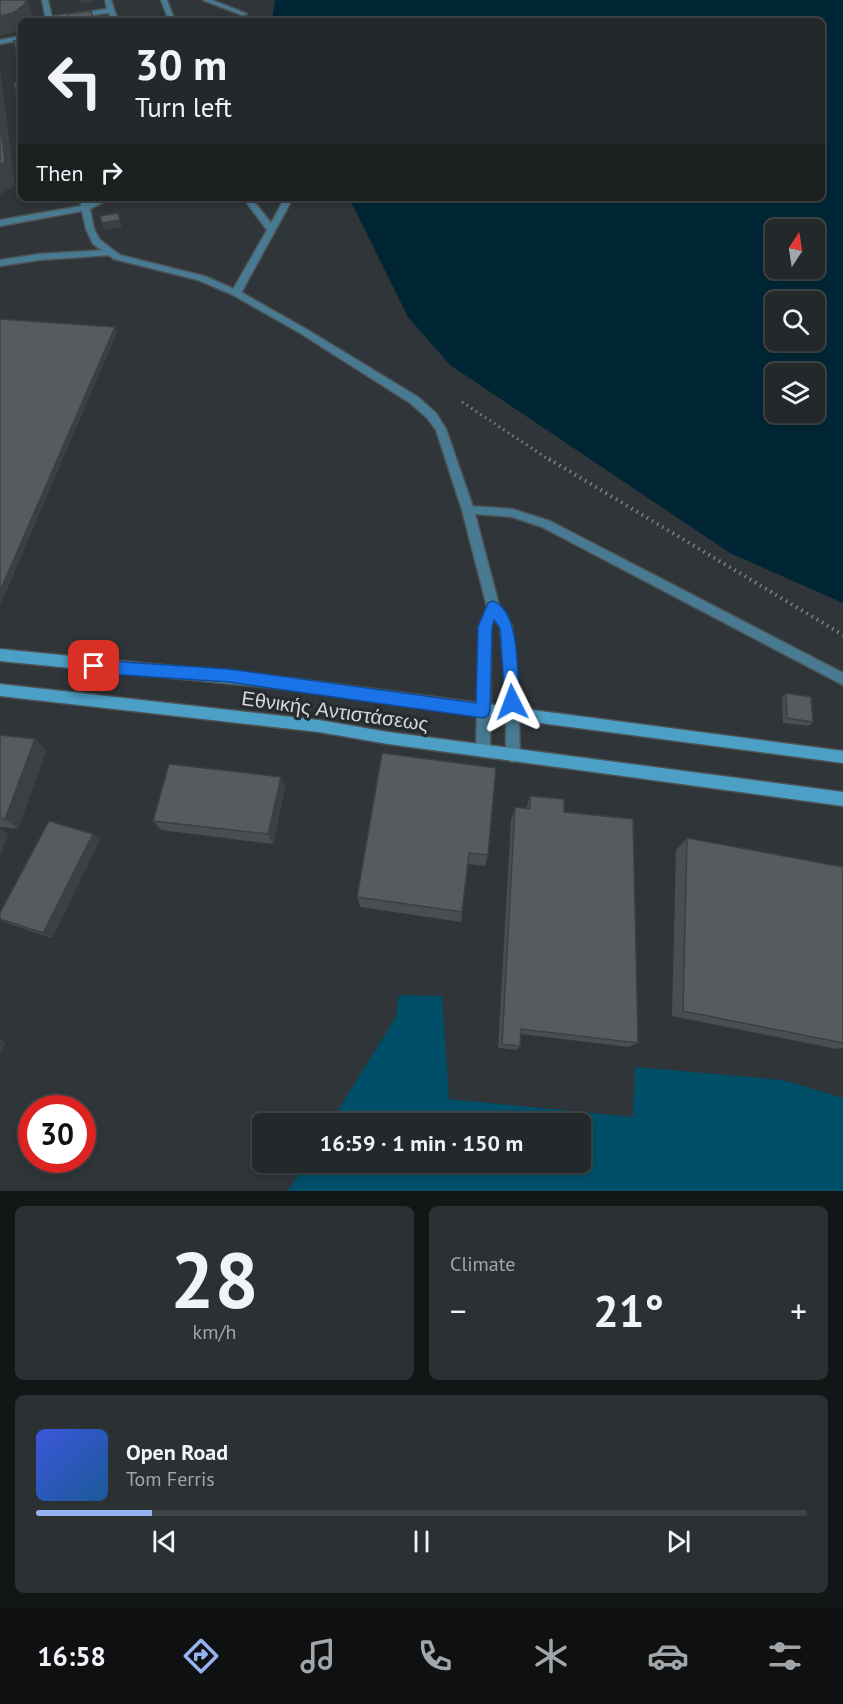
<!DOCTYPE html>
<html lang="en">
<head>
<meta charset="utf-8">
<style>
	:root { --surface:#23282a; --page:#2b3032; --text:#f1f3f6; --muted:#a3a6a8; --line:#404447; --accent:#95b2f1 }
	body { margin:0; font-family:"PT Sans",sans-serif; background:var(--page); color:var(--text); height:100vh; display:flex; flex-direction:column; font-size:22px; white-space:nowrap }
	* { box-sizing:border-box; margin:0 }
	p { font-size:20px; color:var(--muted) }
	.icon { flex:none; width:33px; height:33px; fill:none; stroke:currentColor; stroke-width:2; stroke-linecap:round; stroke-linejoin:round }
	.map { position:relative; height:1191px; overflow:hidden }
	.side { display:flex; flex-direction:column; gap:15px; padding:15px; background:#131617; flex:1 }
	.side>* { flex:none }
	.hud { position:absolute; left:18px; top:18px; width:807px; height:183px; border-radius:9px; box-shadow:0 3px 9px #0003,0 0 0 2px var(--line); background:#23282a; color:var(--text); overflow:hidden }
	.needle { width:39px; rotate:12deg }
	.tools { position:absolute; left:765px; top:219px; display:grid; gap:12px }
	.tools a { display:grid; place-items:center; width:60px; height:60px; border-radius:9px; background:var(--surface); box-shadow:0 3px 9px #0003,0 0 0 2px var(--line); font-size:30px }
	.speed { position:absolute; left:18px; top:1095px; display:flex; gap:12px; font-size:30px; font-weight:700; text-align:center }
	.speed>* { display:grid; place-content:center; width:78px; height:78px; border-radius:50%; background:var(--surface); box-shadow:0 3px 9px #0003,0 0 0 2px var(--line); line-height:1 }
	.speed .limit { border:9px solid #d22; background:#fff; color:#111 }
	.pin { position:absolute; display:grid; place-items:center; width:51px; height:51px; color:#fff; margin:-26px; border-radius:12px; box-shadow:0 3px 9px #0006 }
	.me { position:absolute; width:66px; margin:-33px; rotate:357deg; stroke-linejoin:round; filter:drop-shadow(0 0 4px #0008) }
	.turn { display:flex; align-items:center; gap:21px; height:126px; padding:0 18px; font-size:27px }
	.turn .icon { width:78px; height:78px; stroke-width:2.5 }
	.turn b { display:block; font-size:42px; line-height:51px }
	.then { display:flex; align-items:center; height:57px; padding:0 18px; background:#0003; gap:12px; font-size:22px }
	.big { font-size:45px; font-weight:700; line-height:1.1 }
	.side .tile { flex:1; display:flex; flex-direction:column; justify-content:center; gap:9px; min-width:0; padding:0 21px; border-radius:9px; background:var(--page) }
	.side .dial { align-items:center; gap:0 }
	.dial b { font-size:78px; line-height:1 }
	.song { display:flex; align-items:center; gap:18px }
	.cover { width:72px; height:72px; border-radius:9px; background:linear-gradient(135deg,hsl(230 70% 55%),hsl(210 70% 35%)) }
	.played { height:6px; border-radius:3px; background:linear-gradient(90deg,var(--accent) 15%,var(--line) 15%) }
	.keys { display:flex; justify-content:space-around; direction:ltr }
	.heat { display:flex; justify-content:space-between; align-items:center; font-size:33px; direction:ltr }
	.side .tiles { flex:1; display:grid; gap:15px; grid-template-columns:1fr 1fr }
	.tile:last-child { grid-column:span 2 }
	.trip { position:absolute; left:252px; top:1113px; width:339px; height:60px; border-radius:9px; background:var(--surface); box-shadow:0 3px 9px #0003,0 0 0 2px var(--line); font-weight:700; line-height:60px; text-align:center }
	.tabs { display:flex; height:96px; justify-content:space-around; align-items:center; background:#0e1011; color:var(--muted) }
	.tabs .icon { width:42px; height:42px }
	.tabs .active { color:var(--accent) }
	.tabs b { font-size:27px; color:var(--text) }
	.map>svg:first-child { display:block }
	.green { fill:#004f69 }
	.water { fill:#002635; fill-rule:evenodd }
	.lines { fill:none; stroke-linecap:round; stroke-linejoin:round }
	.service-casing { stroke:#4d5255; stroke-width:3 }
	.minor-casing { stroke:#4d5255; stroke-width:3 }
	.secondary-casing { stroke:#4d5255; stroke-width:3 }
	.path-far1 { stroke:#7c8284; stroke-width:3; stroke-dasharray:1.5 4; stroke-linecap:butt }
	.path { stroke:#7c8284; stroke-width:4; stroke-dasharray:1.5 4.5; stroke-linecap:butt }
	.service { fill:#487a91; fill-rule:evenodd }
	.minor { fill:#487a91; fill-rule:evenodd }
	.secondary { fill:#4da0c5; fill-rule:evenodd }
	.wall { fill:#494e51 }
	.shaded-wall { fill:#3c4042 }
	.building { fill:#555b5e; stroke:#3c4042; stroke-width:1.5 }
	.route { fill:#1a73e8; stroke:#114b97; stroke-width:1.5 }
	.labels { text-anchor:middle; stroke-width:6; stroke-linejoin:round; paint-order:stroke }
	.street-label { font-size:20px; fill:#d3d7d9; stroke:#252b2e }
</style>
</head>
<body>
<div class="map">
<svg width="843" height="1191" viewBox="0 0 843 1191">
	<rect width="100%" height="100%" fill="#2f3538"/>
	<polygon class="green" points="399,995 442,996 449,1099 633,1117 635,1067 783,1080 843,1098 843,1191 288,1191 306,1163 580,1162 580,1124 330,1123 396,1017"/>
	<path class="water" d="M275 0H843V603L730 553 450 365 408 317 349 198H822V21H272ZM776 230H814V268H776ZM776 302H814V340H776ZM776 374H814V412H776Z"/>
	<g class="lines">
		<defs>
			<g id="service">
				<polygon points="42,0 48,0 52,17 107,9 105,0 111,0 118,21 112,21 109,13 46,21"/>
				<polygon points="161,0 167,0 175,21 169,21"/>
				<polygon points="203,0 212,0 247,14 242,15"/>
				<polygon points="21,36 21,40 0,44 0,40"/>
				<polygon points="80,198 88,198 89,203 100,198 111,198 90,209 94,229 93,231 90,232 86,229 82,211 0,226 0,220 81,206"/>
				<polygon points="243,198 251,198 271,223 285,198 293,198 241,293 236,296 231,293 267,230"/>
				<polygon points="108,250 113,253 111,255 39,260 0,266 0,260 39,254"/>
				<polygon points="468,506 512,509 550,521 843,673 843,685 542,527 512,517 464,513 462,510 464,507"/>
			</g>
			<polygon id="minor" points="90,226 93,227 100,240 120,255 204,276 239,291 306,329 418,397 436,413 446,429 474,510 499,605 512,626 518,689 520,756 518,760 513,762 508,760 506,756 506,689 500,627 494,619 491,627 490,751 488,755 483,757 478,755 476,751 479,627 487,607 462,510 436,430 428,419 410,403 300,333 233,295 198,280 114,259 93,244 86,229"/>
			<g id="secondary">
				<polygon points="0,649 275,676 843,751 843,763 275,688 0,661"/>
				<polygon points="0,684 319,720 388,732 843,792 843,806 388,744 319,732 0,696"/>
			</g>
		</defs>
		<use href="#service" class="service-casing"/>
		<use href="#minor" class="minor-casing"/>
		<use href="#secondary" class="secondary-casing"/>
		<polyline class="path-far1" points="462,402 551,461"/>
		<polyline class="path" points="549,459 843,635"/>
		<use href="#service" class="service"/>
		<use href="#minor" class="minor"/>
		<use href="#secondary" class="secondary"/>
	</g>
	<g class="wall">
		<polygon points="786,693 813,722 809,726 783,723 782,698"/>
		<polygon points="0,735 35,739 46,751 18,829 0,827"/>
		<polygon points="382,753 488,855 485,866 468,864 461,922 360,907 357,897"/>
		<polygon points="281,777 285,788 273,844 161,830 153,821"/>
		<polygon points="530,796 564,812 638,1043 628,1047 521,1034 520,1046 516,1050 498,1048 511,820 515,807 526,809"/>
		<polygon points="93,834 100,840 52,938 7,923 0,920 0,913"/>
		<polygon points="687,838 843,867 843,1048 837,1049 672,1016 676,850"/>
	</g>
	<g class="shaded-wall">
		<polygon points="27,0 33,17 31,21 21,21 21,29 19,31 0,36 0,16"/>
		<polygon points="79,0 93,0 94,1 80,4"/>
		<polygon points="21,59 21,66 19,66 17,60"/>
		<polygon points="0,65 15,185 0,195"/>
		<polygon points="118,213 122,227 104,230 102,223"/>
		<polygon points="115,327 117,333 0,606 0,591"/>
		<polygon points="35,739 46,751 18,829 5,819"/>
		<polygon points="281,777 285,788 273,844 268,834"/>
		<polygon points="0,828 8,834 0,857"/>
		<polygon points="93,834 100,840 52,938 43,933"/>
		<polygon points="0,1039 6,1042 0,1054"/>
	</g>
	<g class="building">
		<polygon points="0,0 26,0 25,4 13,13 0,16"/>
		<polygon points="91,11 93,21 68,21 67,14"/>
		<polygon points="21,40 21,59 17,60 14,41"/>
		<polygon points="21,82 21,102 18,103 14,83"/>
		<polygon points="0,119 5,162 0,165"/>
		<polygon points="118,213 120,220 102,223 100,216"/>
		<polygon points="0,319 115,327 0,591"/>
		<polygon points="786,693 811,697 813,722 787,718"/>
		<polygon points="0,735 35,739 5,819 0,818"/>
		<polygon points="382,753 496,768 488,855 469,853 462,912 357,897"/>
		<polygon points="169,764 281,777 268,834 153,821"/>
		<polygon points="530,796 564,799 564,812 633,819 638,1043 521,1029 520,1046 502,1044 515,807 530,809"/>
		<polygon points="49,821 93,834 43,933 0,919 0,913"/>
		<polygon points="687,838 843,867 843,1043 683,1011"/>
	</g>
	<path class="route" d="M493 601C521 611 517 677 519 702L517 707 512 709 507 707 505 702 500 628 494 620 492 627 490 711 488 716 483 718 228 682 94 673 89 671 87 666 89 662 94 660 228 669 476 703 478 627 488 603Z"/>
	<g class="labels">
		<g class="street-label">
			<text transform="translate(335 711) rotate(8)" y="7">Εθνικής Αντιστάσεως</text>
		</g>
	</g>
</svg>
<div class="tools">
<a><svg class="needle" viewBox="-14 -14 28 28"><path d="M0-13l5 13h-10z" fill="#e53935"/><path d="M0 13l5-13h-10z" fill="#a3a6a8"/></svg></a>
<a><svg class="icon" aria-label="search" viewBox="0 0 24 24"><circle cx="10" cy="10" r="6"/><path d="M15 15l6 6"/></svg></a>
<a><svg class="icon" aria-label="layers" viewBox="0 0 24 24"><path d="M12 4l9 5-9 5-9-5zM3 14l9 5 9-5"/></svg></a>
</div>
<div class="speed"><div class="limit">30</div></div>
<div class="pin" style="left:94px;top:666px;background:#d93025"><svg class="icon" aria-label="arrive" viewBox="0 0 24 24"><path d="M6 21V4h12l-3 4 3 4H6"/></svg></div>
<svg class="me" style="left:512px;top:702px" viewBox="-20 -20 40 40"><path d="M0-17L14 15 0 8-14 15z" fill="#1a73e8" stroke="#fff" stroke-width="4"/></svg>
<div class="trip">16:59 · 1 min · 150 m</div>
<div class="hud">
<div class="turn"><svg class="icon" aria-label="left" viewBox="0 0 24 24"><path d="M17 20v-9H6M10 6l-5 5 5 5"/></svg><div><b>30 m</b>Turn left</div></div>
<div class="then">Then<svg class="icon" aria-label="right" viewBox="0 0 24 24"><path d="M7 20v-9h11M14 6l5 5-5 5"/></svg></div>
</div>
</div>
<section class="side">
<div class="tiles">
<div class="tile dial"><b>28</b><p>km/h</p></div>
<div class="tile"><p>Climate</p>
<div class="heat"><a>−</a><b class="big">21°</b><a>+</a></div>
</div>
<div class="tile">
<div class="song"><i class="cover"></i><div><b>Open Road</b><p>Tom Ferris</p></div></div>
<div class="played"></div>
<div class="keys"><svg class="icon" aria-label="previous" viewBox="0 0 24 24"><path d="M18 5L8 12l10 7zM5 5v14"/></svg><svg class="icon" aria-label="pause" viewBox="0 0 24 24"><path d="M8 5v14M16 5v14"/></svg><svg class="icon" aria-label="next" viewBox="0 0 24 24"><path d="M6 5l10 7-10 7zM19 5v14"/></svg></div>
</div>
</div>
</section>
<nav class="tabs">
<b>16:58</b>
<svg class="icon active" aria-label="directions" viewBox="0 0 24 24"><path d="M12 3l9 9-9 9-9-9zM9 14v-3h6M13 9l2 2-2 2"/></svg>
<svg class="icon" aria-label="music" viewBox="0 0 24 24"><path d="M9 18V5l10-2v13"/><circle cx="6" cy="18" r="3"/><circle cx="16" cy="16" r="3"/></svg>
<svg class="icon" aria-label="phone" viewBox="0 0 24 24"><path d="M5 4h4l2 5-3 2q2 4 5 5l2-3 5 2v4C11 20 4 13 5 4z"/></svg>
<svg class="icon" aria-label="climate" viewBox="0 0 24 24"><path d="M12 3v18M4 7l16 10M4 17L20 7"/></svg>
<svg class="icon" aria-label="car" viewBox="0 0 24 24"><path d="M5 17H2v-5l4-1 3-4h7l3 4 3 1v5h-3M9 17h6M6 11h13"/><circle cx="7" cy="17" r="2"/><circle cx="17" cy="17" r="2"/></svg>
<svg class="icon" aria-label="filters" viewBox="0 0 24 24"><path d="M4 7h16M4 17h16"/><circle cx="9" cy="7" r="2"/><circle cx="15" cy="17" r="2"/></svg>
</nav>
</body>
</html>
